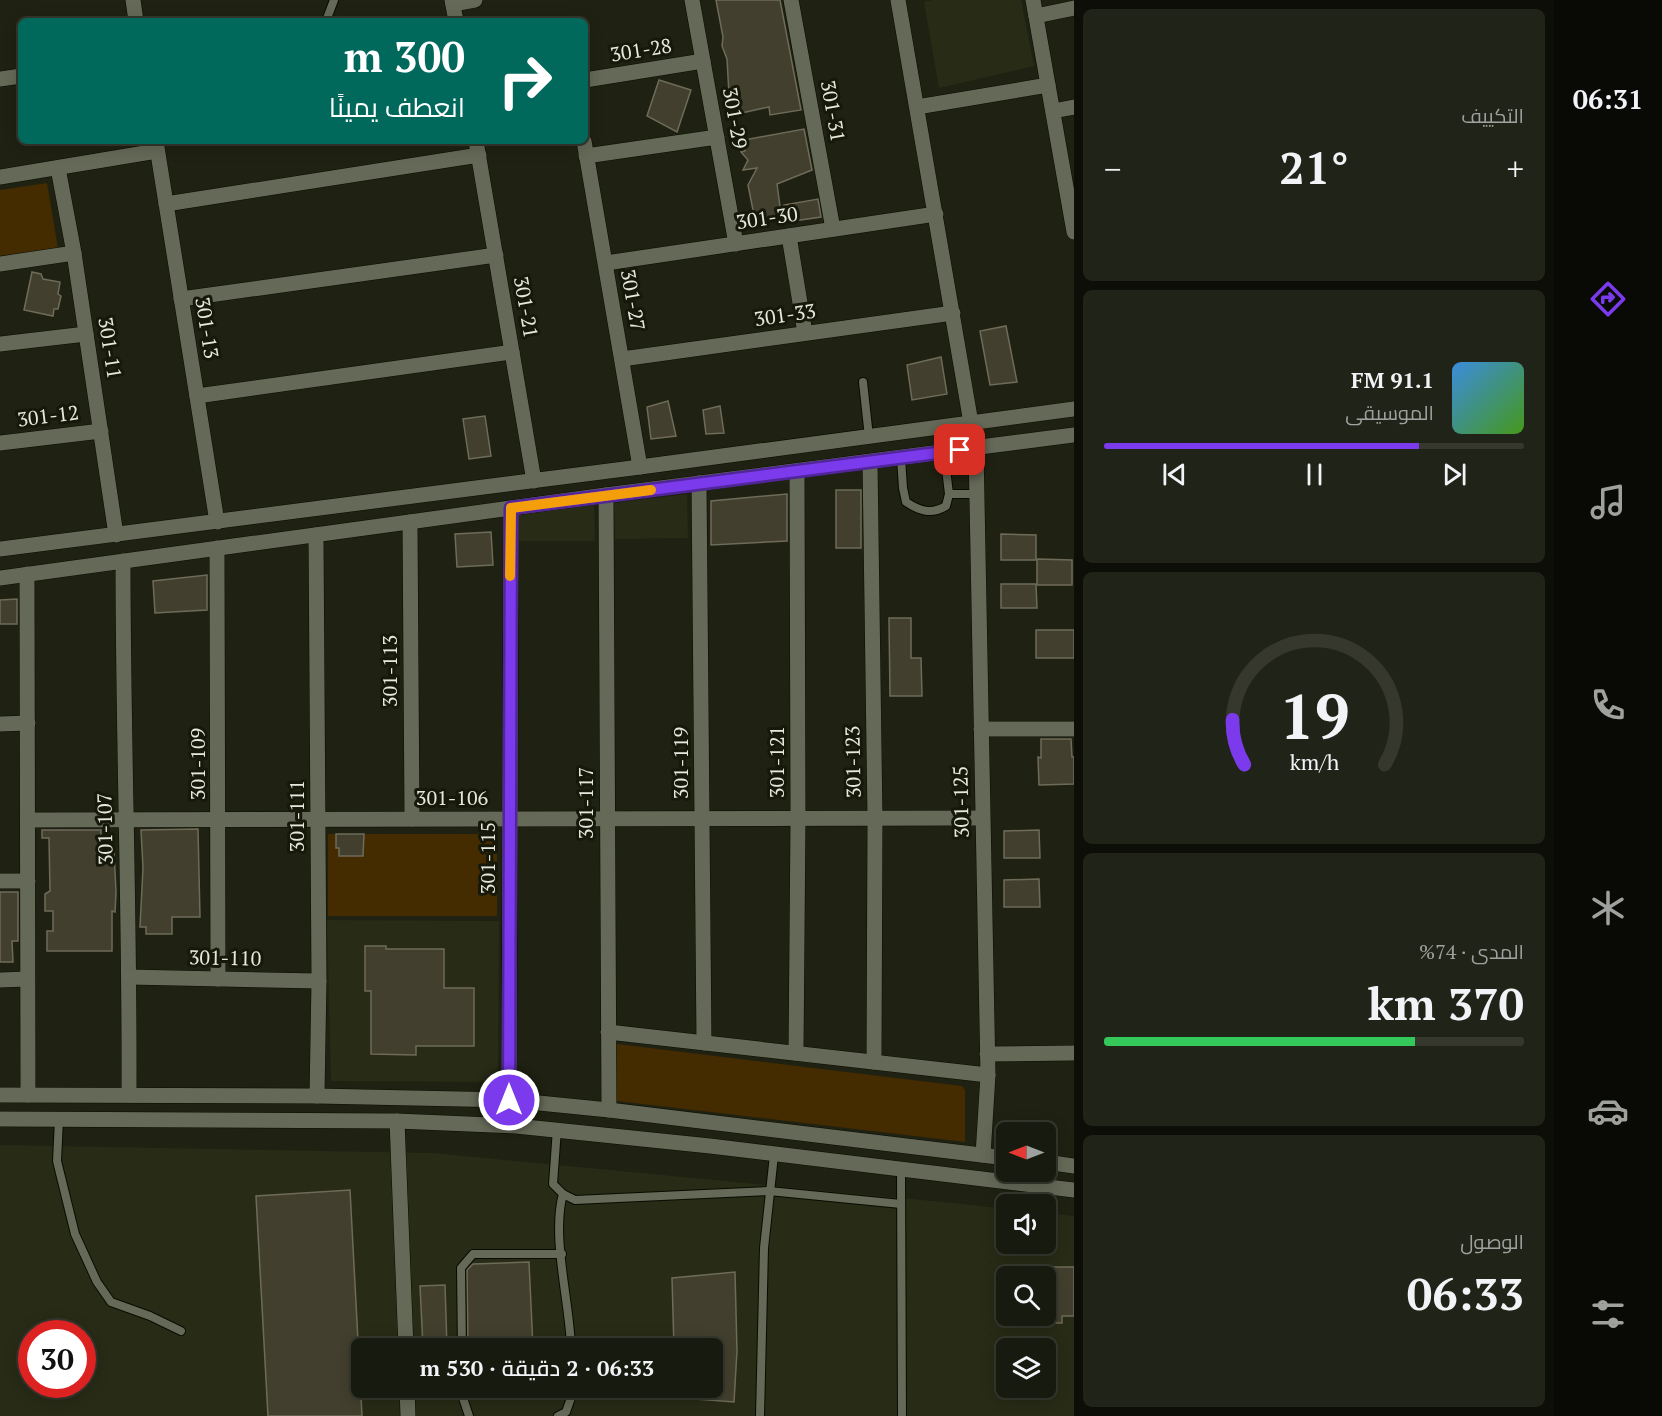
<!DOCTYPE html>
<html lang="ar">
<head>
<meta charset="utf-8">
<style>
	:root { --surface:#171a0e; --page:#202317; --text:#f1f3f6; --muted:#9ea19e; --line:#36382e; --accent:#7c3aed }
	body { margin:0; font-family:"PT Serif",Cairo,serif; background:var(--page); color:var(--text); direction:rtl; height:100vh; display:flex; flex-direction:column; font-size:22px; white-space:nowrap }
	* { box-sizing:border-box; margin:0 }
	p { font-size:20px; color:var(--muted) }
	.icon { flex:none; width:33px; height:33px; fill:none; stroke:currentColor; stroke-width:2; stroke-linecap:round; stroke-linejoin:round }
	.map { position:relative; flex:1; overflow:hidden; direction:ltr }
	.side { display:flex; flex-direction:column; gap:9px; padding:9px; background:#0d0e08; width:480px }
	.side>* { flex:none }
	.top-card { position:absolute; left:18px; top:18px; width:570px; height:126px; border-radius:9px; box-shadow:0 3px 15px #0003,0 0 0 2px var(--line); direction:rtl; background:#00695c; color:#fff; overflow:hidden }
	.needle { width:39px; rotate:270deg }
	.fabs { position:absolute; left:996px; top:1122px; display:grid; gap:12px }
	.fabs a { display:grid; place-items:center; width:60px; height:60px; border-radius:9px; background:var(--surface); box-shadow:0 3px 15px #0003,0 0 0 2px var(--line); font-size:30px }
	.speed { position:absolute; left:18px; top:1320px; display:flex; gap:12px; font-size:30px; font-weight:700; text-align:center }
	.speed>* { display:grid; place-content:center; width:78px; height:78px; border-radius:50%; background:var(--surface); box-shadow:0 3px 15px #0003,0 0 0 2px var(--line); line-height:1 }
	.speed .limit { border:9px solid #d22; background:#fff; color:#111 }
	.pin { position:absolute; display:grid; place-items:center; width:51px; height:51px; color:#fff; margin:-26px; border-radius:12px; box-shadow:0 3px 9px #0006 }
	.me { position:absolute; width:66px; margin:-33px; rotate:0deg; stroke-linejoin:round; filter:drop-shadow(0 0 4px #0008) }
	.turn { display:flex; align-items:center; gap:21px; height:126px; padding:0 24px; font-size:27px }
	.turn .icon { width:78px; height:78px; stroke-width:2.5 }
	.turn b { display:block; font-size:42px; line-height:51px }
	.big { font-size:45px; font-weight:600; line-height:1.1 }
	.side .tile { flex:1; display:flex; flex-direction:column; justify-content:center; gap:9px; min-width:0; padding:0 21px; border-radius:9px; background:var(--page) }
	.side .dial { align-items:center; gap:0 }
	.dial svg { height:156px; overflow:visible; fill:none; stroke:var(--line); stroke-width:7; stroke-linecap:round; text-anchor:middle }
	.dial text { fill:var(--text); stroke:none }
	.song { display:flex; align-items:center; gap:18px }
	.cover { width:72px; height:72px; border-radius:9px; background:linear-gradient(135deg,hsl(210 70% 55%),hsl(100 70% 35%)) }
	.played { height:6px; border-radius:3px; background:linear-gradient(90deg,var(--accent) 75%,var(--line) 75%) }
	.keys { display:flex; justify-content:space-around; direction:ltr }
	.heat { display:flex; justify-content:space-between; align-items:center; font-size:33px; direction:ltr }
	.charge { height:9px; border-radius:4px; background:linear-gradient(90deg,#34c759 74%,var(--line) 0) }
	.trip { position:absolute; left:351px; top:1338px; width:372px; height:60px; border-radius:9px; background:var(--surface); box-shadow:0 3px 15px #0003,0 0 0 2px var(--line); font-weight:600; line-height:60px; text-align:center; direction:rtl }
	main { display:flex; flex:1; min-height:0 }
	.tab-bar { display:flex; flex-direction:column; width:108px; justify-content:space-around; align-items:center; background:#090a06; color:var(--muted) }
	.tab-bar .icon { width:42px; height:42px }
	.tab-bar .current { color:var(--accent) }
	.tab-bar b { font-size:27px; color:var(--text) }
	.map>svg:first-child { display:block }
	.built { fill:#282b16; fill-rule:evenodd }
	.green { fill:#442b00 }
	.building { fill:#423f2e; stroke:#6f6b59; stroke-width:1.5 }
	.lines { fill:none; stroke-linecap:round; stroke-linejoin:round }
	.service-casing { stroke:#090b01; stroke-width:10 }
	.minor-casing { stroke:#090b01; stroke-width:16 }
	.tertiary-casing { stroke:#090b01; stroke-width:16 }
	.secondary-casing { stroke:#090b01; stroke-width:16 }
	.service { stroke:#656957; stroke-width:8 }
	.minor { stroke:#656957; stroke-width:15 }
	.tertiary { stroke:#656957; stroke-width:15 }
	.secondary { stroke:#656957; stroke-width:15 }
	.route-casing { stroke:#51269a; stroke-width:15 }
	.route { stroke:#7c3aed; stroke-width:10 }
	.slow { stroke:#f59e0b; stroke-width:10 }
	.labels { text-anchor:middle; stroke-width:6; stroke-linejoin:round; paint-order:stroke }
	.street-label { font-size:20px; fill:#e6e8de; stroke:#161809 }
</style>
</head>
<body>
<main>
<nav class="tab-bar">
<b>06:31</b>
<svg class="icon current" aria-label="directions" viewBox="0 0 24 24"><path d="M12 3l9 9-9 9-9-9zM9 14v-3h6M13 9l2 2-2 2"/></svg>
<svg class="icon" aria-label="music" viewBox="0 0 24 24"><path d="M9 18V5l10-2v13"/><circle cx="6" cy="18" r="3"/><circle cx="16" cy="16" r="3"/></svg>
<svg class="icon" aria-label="phone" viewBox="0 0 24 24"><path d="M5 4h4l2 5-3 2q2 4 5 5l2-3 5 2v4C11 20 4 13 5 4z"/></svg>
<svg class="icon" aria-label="climate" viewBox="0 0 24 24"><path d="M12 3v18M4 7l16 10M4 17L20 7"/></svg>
<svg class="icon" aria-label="car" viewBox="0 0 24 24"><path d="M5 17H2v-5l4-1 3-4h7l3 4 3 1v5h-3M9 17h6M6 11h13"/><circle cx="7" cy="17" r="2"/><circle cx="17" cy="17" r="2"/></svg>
<svg class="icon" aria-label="filters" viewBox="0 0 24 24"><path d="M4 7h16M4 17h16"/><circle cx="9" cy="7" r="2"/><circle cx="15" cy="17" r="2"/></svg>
</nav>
<section class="side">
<div class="tile"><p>التكييف</p>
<div class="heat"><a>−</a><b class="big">21°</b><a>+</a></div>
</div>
<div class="tile">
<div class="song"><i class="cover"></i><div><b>91.1 FM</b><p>الموسيقى</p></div></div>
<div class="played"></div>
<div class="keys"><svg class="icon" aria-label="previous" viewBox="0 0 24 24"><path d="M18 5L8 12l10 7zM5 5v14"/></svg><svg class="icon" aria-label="pause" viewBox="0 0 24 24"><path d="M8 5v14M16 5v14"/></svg><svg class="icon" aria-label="next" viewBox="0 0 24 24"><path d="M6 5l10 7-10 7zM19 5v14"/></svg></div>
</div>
<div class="tile dial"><svg viewBox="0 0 100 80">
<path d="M14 69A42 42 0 1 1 86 69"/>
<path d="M14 69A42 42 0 0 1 8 46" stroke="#7c3aed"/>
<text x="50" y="56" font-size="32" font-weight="700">19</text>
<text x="50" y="72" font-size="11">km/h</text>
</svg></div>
<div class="tile"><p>المدى · 74%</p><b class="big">370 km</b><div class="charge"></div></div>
<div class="tile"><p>الوصول</p><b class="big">06:33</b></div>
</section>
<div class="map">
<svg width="1074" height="1416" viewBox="0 0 1074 1416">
	<rect width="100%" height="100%" fill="#1f2212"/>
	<g class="built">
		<polygon points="933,0 1021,0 1034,66 939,88 924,2"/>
		<polygon points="687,494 688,538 615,539 614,503"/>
		<polygon points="594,503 595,541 515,541 515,509"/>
		<polygon points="327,920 499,921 498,1082 331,1081"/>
		<path d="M0 1145 432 1153 953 1203 1006 1209V1244H1046V1213L1074 1216V1416H0ZM1006 1276H1046V1316H1006ZM32 1334H82V1384H32ZM362 1348H712V1388H362ZM1006 1348H1046V1388H1006Z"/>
	</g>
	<g class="green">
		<polygon points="47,183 58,248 0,256 0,190"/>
		<rect x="328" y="834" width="169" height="82"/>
		<polygon points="617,1044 962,1086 965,1090 965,1142 617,1101"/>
	</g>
	<g class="building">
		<polygon points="716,0 780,0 801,110 770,115 769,107 737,114 733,93 729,94 727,59 722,46 723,37"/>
		<polygon points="659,80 691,90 677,132 647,116"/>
		<polygon points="804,129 812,170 777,184 781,214 755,220 748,185 757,168 743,170 748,160 741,152 745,151 744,140"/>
		<polygon points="818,199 821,217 787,222 784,205"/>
		<polygon points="32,272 41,274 43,279 60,282 58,294 61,296 58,309 54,309 53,316 24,310"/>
		<polygon points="1006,326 1017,382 990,385 980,331"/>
		<polygon points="941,357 947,394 912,400 907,365"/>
		<polygon points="668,401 676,436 651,439 647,407"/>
		<polygon points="720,406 724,433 706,434 703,410"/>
		<polygon points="485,416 491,456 469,459 463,419"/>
		<rect x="836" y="490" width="25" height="58"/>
		<polygon points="787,494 787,541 711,545 711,501"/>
		<polygon points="491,532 493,565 457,567 455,534"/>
		<polygon points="1001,534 1036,535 1036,560 1001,560"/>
		<polygon points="1037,559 1072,560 1072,585 1037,585"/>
		<polygon points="207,575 207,610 155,613 153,581"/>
		<polygon points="1001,584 1036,584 1037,608 1001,608"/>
		<polygon points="17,599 17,624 0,624 0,600"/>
		<polygon points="889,618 911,618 911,658 921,658 922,696 890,696"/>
		<rect x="1036" y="630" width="38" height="28"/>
		<polygon points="1041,739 1071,739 1072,757 1074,757 1074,784 1039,785 1038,757 1041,758"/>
		<polygon points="198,829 200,917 172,917 172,934 146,934 146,927 140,927 143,868 141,830"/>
		<polygon points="42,830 101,830 101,840 106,840 105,851 114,851 116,892 115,912 112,911 112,951 47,951 47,931 53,931 53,911 45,911 45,894 50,891 49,838 42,838"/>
		<polygon points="1039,830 1040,858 1004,858 1004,831"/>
		<polygon points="336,834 364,834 363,856 339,856 339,848 336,848"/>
		<polygon points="1039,879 1040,907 1004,907 1004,880"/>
		<polygon points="0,892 18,892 18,941 12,941 13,962 0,962"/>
		<polygon points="365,946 386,946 386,949 444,949 444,988 474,988 474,1046 416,1046 416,1055 371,1054 371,991 365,991"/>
		<polygon points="350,1190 362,1416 268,1416 256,1196"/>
		<polygon points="529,1262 533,1348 468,1348 467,1270 473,1264"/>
		<polygon points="1046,1267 1074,1267 1074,1316 1062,1316 1062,1323 1051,1323 1051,1318 1046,1318"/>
		<polygon points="735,1272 737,1351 734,1402 670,1397 671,1388 712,1388 712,1348 674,1348 672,1278"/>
		<polygon points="445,1285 447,1348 423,1348 420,1286"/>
	</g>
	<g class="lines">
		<defs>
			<g id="service">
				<polyline points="326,21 334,0"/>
				<polyline points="863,382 869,437"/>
				<path d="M901 458 903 488 906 502C920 511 931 515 946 506L949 494 944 452"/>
				<polyline points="949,494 977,494"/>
				<polyline points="59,1119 57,1161 75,1234 97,1282 111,1302 150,1316 181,1331"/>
				<polyline points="557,1129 553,1184 563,1194 575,1200 769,1191 901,1204"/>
				<polyline points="901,1170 902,1416"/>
				<path d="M563 1194C551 1237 570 1303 571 1348"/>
				<polyline points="462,1348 461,1268 473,1254 562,1254"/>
				<polyline points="462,1388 463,1398 469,1416"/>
				<polyline points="558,1416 566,1412 572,1395 572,1388"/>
				<polyline points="760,1416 764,1248 774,1155"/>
			</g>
			<g id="minor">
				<polyline points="133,0 136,21"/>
				<polyline points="452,0 456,21"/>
				<polyline points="692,0 736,244"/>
				<polyline points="791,0 833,229"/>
				<polyline points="898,0 971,423"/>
				<polyline points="1033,0 1074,232"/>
				<polyline points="453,4 475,0"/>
				<polyline points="1036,16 1074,8"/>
				<polyline points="0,79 21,76"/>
				<polyline points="585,80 703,61"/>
				<polyline points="917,107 1048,85"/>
				<polyline points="1053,111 1074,107"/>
				<polyline points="156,141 217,522"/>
				<polyline points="476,141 534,481"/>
				<polyline points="584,141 640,467"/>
				<polyline points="586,156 717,137"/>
				<polyline points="58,168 74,253 116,535"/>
				<polyline points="0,177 157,151"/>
				<polyline points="166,204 479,155"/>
				<polyline points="789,236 805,333"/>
				<polyline points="606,263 936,214"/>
				<polyline points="0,264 74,253"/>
				<polyline points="181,299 496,255"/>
				<polyline points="0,344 86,334"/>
				<polyline points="622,359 953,313"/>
				<polyline points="197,396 512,352"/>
				<polyline points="0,443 101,431"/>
				<polyline points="976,448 988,1075 983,1155"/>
				<polyline points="870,462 875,819 874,1062"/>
				<polyline points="699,483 704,1043"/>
				<polyline points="606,495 609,1110"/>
				<polyline points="410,522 412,819"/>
				<polyline points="316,535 319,981 317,1096"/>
				<polyline points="217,548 218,979"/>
				<path d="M123 561C123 739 130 917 129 1095"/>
				<polyline points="27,574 28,1095"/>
				<polyline points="0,724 28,723"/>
				<polyline points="981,729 1074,729"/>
				<polyline points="29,820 982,818"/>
				<polyline points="0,881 28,881"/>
				<polyline points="129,977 319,981"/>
				<polyline points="0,980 27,979"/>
				<polyline points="608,1032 988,1075"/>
				<polyline points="796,1053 798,819 797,471"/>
				<polyline points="987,1054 1074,1053"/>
				<polyline points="509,1100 511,509"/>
				<polyline points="397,1121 406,1348"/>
				<polyline points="407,1388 408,1416"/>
			</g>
			<g id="tertiary">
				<polyline points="0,1095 317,1096 509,1100 609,1110 1006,1158"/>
				<polyline points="0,1119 397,1121 516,1126 710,1146 1074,1190"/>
				<polyline points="1046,1162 1074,1166"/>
			</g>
			<g id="secondary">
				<polyline points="0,549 640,467 1074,409"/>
				<polyline points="0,578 606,495 1074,435"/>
			</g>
		</defs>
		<use href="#service" class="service-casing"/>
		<use href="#minor" class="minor-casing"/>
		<use href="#tertiary" class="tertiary-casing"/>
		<use href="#secondary" class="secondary-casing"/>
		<use href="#service" class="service"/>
		<use href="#minor" class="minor"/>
		<use href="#tertiary" class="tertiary"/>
		<use href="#secondary" class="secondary"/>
	</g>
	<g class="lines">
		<defs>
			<polyline id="route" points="509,1100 511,508 960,450"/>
		</defs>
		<use href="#route" class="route-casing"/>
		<use href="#route" class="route"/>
		<polyline class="slow" points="510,576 511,508 651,490"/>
	</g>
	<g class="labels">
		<g class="street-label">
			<text transform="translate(641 50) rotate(-9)" y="7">301-28</text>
			<text transform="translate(833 111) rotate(80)" y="7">301-31</text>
			<text transform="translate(735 118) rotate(80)" y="7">301-29</text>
			<text transform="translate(767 218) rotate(-8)" y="7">301-30</text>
			<text transform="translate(633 300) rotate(80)" y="7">301-27</text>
			<text transform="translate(526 307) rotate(80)" y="7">301-21</text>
			<text transform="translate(785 315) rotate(-8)" y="7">301-33</text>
			<text transform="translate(207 328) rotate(81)" y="7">301-13</text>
			<text transform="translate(110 348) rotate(81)" y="7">301-11</text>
			<text transform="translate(48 416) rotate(-7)" y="7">301-12</text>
			<text transform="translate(390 671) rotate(-90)" y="7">301-113</text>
			<text transform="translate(777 762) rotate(-90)" y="7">301-121</text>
			<text transform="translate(853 762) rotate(-91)" y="7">301-123</text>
			<text transform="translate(681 763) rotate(-90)" y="7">301-119</text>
			<text transform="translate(198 764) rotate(-90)" y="7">301-109</text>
			<text x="452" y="805">301-106</text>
			<text transform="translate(961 802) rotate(-91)" y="7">301-125</text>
			<text transform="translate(586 803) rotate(-90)" y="7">301-117</text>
			<text transform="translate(297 816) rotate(-90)" y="7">301-111</text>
			<text transform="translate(105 829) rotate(-91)" y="7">301-107</text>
			<text transform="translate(488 858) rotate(-90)" y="7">301-115</text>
			<text transform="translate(225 958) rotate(1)" y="7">301-110</text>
		</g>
	</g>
</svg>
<div class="fabs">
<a><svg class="needle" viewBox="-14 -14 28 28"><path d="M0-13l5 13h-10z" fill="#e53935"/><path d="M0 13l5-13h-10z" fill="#9ea19e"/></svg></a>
<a><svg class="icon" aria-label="sound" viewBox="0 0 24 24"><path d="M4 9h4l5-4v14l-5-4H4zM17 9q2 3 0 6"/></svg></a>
<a><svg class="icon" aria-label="search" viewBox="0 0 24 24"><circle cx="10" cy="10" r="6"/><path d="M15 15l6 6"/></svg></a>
<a><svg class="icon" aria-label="layers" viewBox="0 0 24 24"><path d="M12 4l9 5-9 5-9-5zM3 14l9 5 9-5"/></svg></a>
</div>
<div class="speed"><div class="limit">30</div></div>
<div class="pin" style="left:960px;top:450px;background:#d93025"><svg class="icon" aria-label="arrive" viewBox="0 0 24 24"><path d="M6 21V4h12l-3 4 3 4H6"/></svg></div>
<svg class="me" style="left:509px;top:1100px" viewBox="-20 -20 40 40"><circle r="17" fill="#7c3aed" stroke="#fff" stroke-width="3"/><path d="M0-11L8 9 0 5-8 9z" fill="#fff"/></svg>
<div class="trip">06:33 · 2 دقيقة · 530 m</div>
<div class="top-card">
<div class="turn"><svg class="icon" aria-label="right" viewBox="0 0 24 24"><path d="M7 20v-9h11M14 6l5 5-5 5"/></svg><div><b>300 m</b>انعطف يمينًا</div></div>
</div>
</div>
</main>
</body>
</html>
